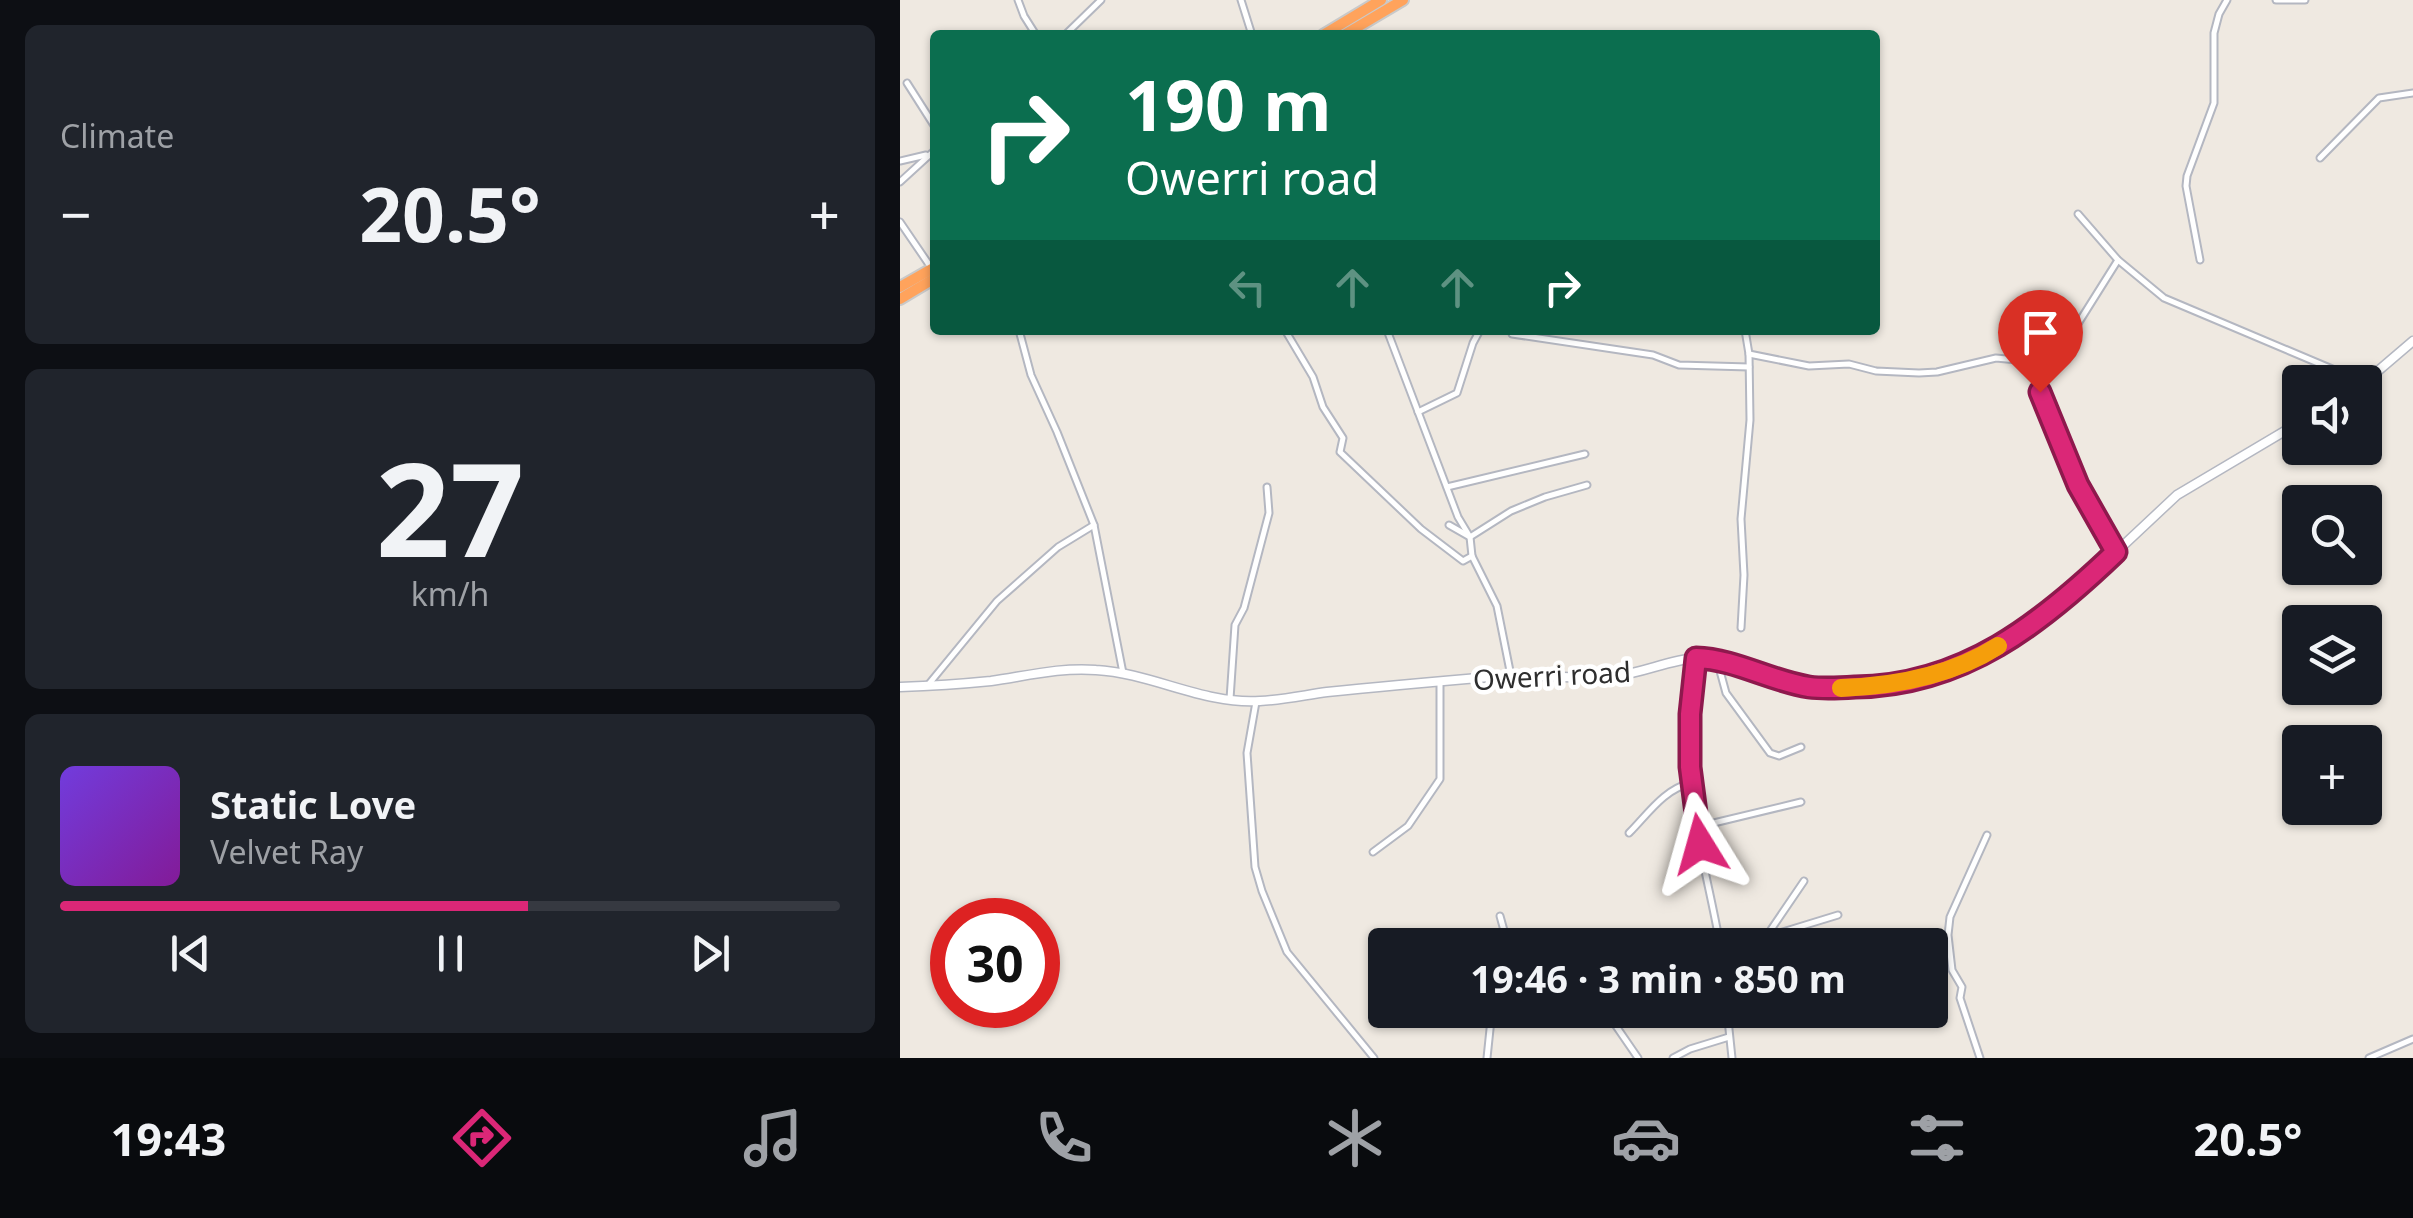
<!DOCTYPE html>
<html lang="en">
<head>
<meta charset="utf-8">
<style>
	:root { --surface:#171b24; --page:#20242c; --text:#f1f3f6; --muted:#9ea1a6; --line:#363941; --accent:#db2777 }
	body { margin:0; font-family:"Noto Sans",sans-serif; background:var(--page); color:var(--text); height:100vh; display:flex; flex-direction:column; font-size:38px; white-space:nowrap }
	* { box-sizing:border-box; margin:0 }
	p { font-size:32px; color:var(--muted) }
	.icon { flex:none; width:55px; height:55px; fill:none; stroke:currentColor; stroke-width:2; stroke-linecap:round; stroke-linejoin:round }
	.map { position:relative; flex:1; overflow:hidden }
	.side { display:flex; flex-direction:column; gap:25px; padding:25px; background:#0d0f14; width:900px }
	.side>* { flex:none }
	.top-card { position:absolute; left:30px; top:30px; width:950px; height:305px; border-radius:10px; box-shadow:0 2px 8px #0004; background:#0b6e4f; color:#fff; overflow:hidden }
	.buttons { position:absolute; left:1382px; top:365px; display:grid; gap:20px }
	.buttons a { display:grid; place-items:center; width:100px; height:100px; border-radius:10px; background:var(--surface); box-shadow:0 2px 8px #0004; font-size:50px }
	.speed { position:absolute; left:30px; top:898px; display:flex; gap:20px; font-size:50px; font-weight:700; text-align:center }
	.speed>* { display:grid; place-content:center; width:130px; height:130px; border-radius:50%; background:var(--surface); box-shadow:0 2px 8px #0004; line-height:1 }
	.speed .limit { border:15px solid #d22; background:#fff; color:#111 }
	.pin { position:absolute; display:grid; place-items:center; width:85px; height:85px; color:#fff; margin:-102px -42px; border-radius:50% 50% 50% 0; rotate:-45deg; box-shadow:0 0 10px #0007 }
	.pin .icon { rotate:45deg }
	.me { position:absolute; width:110px; margin:-55px; rotate:352deg; stroke-linejoin:round; filter:drop-shadow(0 0 8px #0008) }
	.turn { display:flex; align-items:center; gap:35px; height:210px; padding:0 30px; font-size:45px }
	.turn .icon { width:130px; height:130px; stroke-width:2.5 }
	.turn b { display:block; font-size:70px; line-height:85px }
	.lanes { display:flex; align-items:center; height:95px; padding:0 30px; background:#0003; justify-content:center; gap:50px; direction:ltr }
	.lanes .off { opacity:.35 }
	.big { font-size:75px; font-weight:700; line-height:1.1 }
	.side .card { flex:1; display:flex; flex-direction:column; justify-content:center; gap:15px; min-width:0; padding:0 35px; border-radius:15px; background:var(--page) }
	.side .dial { align-items:center; gap:0 }
	.dial b { font-size:130px; line-height:1 }
	.song { display:flex; align-items:center; gap:30px }
	.cover { width:120px; height:120px; border-radius:15px; background:linear-gradient(135deg,hsl(260 70% 55%),hsl(290 70% 35%)) }
	.played { height:10px; border-radius:5px; background:linear-gradient(90deg,var(--accent) 60%,var(--line) 60%) }
	.keys { display:flex; justify-content:space-around; direction:ltr }
	.heat { display:flex; justify-content:space-between; align-items:center; font-size:55px; direction:ltr }
	.trip { position:absolute; left:468px; top:928px; width:580px; height:100px; border-radius:10px; background:var(--surface); box-shadow:0 2px 8px #0004; font-weight:700; line-height:100px; text-align:center }
	.dock { display:flex; height:160px; justify-content:space-around; align-items:center; background:#090b0e; color:var(--muted) }
	.dock .icon { width:70px; height:70px }
	.dock .current { color:var(--accent) }
	.dock b { font-size:45px; color:var(--text) }
	main { display:flex; flex:1; min-height:0 }
	.map>svg:first-child { display:block }
	.lines { fill:none; stroke-linecap:round; stroke-linejoin:round }
	.street-casing { stroke:#b4b7c1; stroke-width:9 }
	.secondary-casing { stroke:#b4b7c1; stroke-width:11 }
	.highway-casing { stroke:#c9c9c9; stroke-width:14 }
	.street { stroke:#fff; stroke-width:5 }
	.secondary { stroke:#fff; stroke-width:8 }
	.highway { stroke:#ffa35c; stroke-width:10 }
	.route-casing { stroke:#8e194d; stroke-width:25 }
	.route { stroke:#db2777; stroke-width:18 }
	.slow { stroke:#f59e0b; stroke-width:18 }
	.labels { text-anchor:middle; stroke-width:9; stroke-linejoin:round; paint-order:stroke }
	.street-label { font-size:28px; fill:#2e2e2e; stroke:#fff }
</style>
</head>
<body>
<main>
<section class="side">
<div class="card"><p>Climate</p>
<div class="heat"><a>−</a><b class="big">20.5°</b><a>+</a></div>
</div>
<div class="card dial"><b>27</b><p>km/h</p></div>
<div class="card">
<div class="song"><i class="cover"></i><div><b>Static Love</b><p>Velvet Ray</p></div></div>
<div class="played"></div>
<div class="keys"><svg class="icon" aria-label="previous" viewBox="0 0 24 24"><path d="M18 5L8 12l10 7zM5 5v14"/></svg><svg class="icon" aria-label="pause" viewBox="0 0 24 24"><path d="M8 5v14M16 5v14"/></svg><svg class="icon" aria-label="next" viewBox="0 0 24 24"><path d="M6 5l10 7-10 7zM19 5v14"/></svg></div>
</div>
</section>
<div class="map">
<svg width="1513" height="1058" viewBox="0 0 1513 1058">
	<rect width="100%" height="100%" fill="#efe9e1"/>
	<g class="lines">
		<defs>
			<g id="street">
				<polyline points="118,0 124,16 136,35"/>
				<polyline points="341,0 352,35"/>
				<polyline points="1376,0 1405,0"/>
				<polyline points="165,35 201,0"/>
				<polyline points="7,83 35,127"/>
				<polyline points="1420,158 1479,98 1513,93"/>
				<polyline points="0,161 26,155"/>
				<polyline points="0,182 35,150"/>
				<polyline points="1178,214 1218,260 1264,298 1463,382"/>
				<polyline points="0,222 32,269"/>
				<polyline points="1300,260 1286,186 1287,176 1314,103 1314,33 1319,14 1327,0"/>
				<polyline points="1153,317 1169,338"/>
				<polyline points="119,330 131,375 157,432 194,525 223,673"/>
				<polyline points="385,330 413,377 423,407 443,438 440,452 521,529 563,561 572,556"/>
				<polyline points="487,330 558,517 570,537 572,556 597,606 611,676"/>
				<polyline points="612,334 753,355 779,365 849,367"/>
				<polyline points="849,354 909,366 949,364 976,371 1019,373 1037,372 1096,358 1127,361 1169,338 1218,260"/>
				<polyline points="1127,361 1178,485 1216,552"/>
				<polyline points="518,412 557,393 573,343 580,330"/>
				<polyline points="547,487 685,454"/>
				<polyline points="549,525 570,537 611,511 645,497 687,485"/>
				<polyline points="841,628 844,575 841,519 850,420 849,354 845,330"/>
				<path d="M796 658C792 695 788 731 790 768 792 828 810 886 820 945"/>
				<polyline points="817,660 826,693 870,753 879,756 901,747"/>
				<polyline points="28,685 97,601 158,547 194,525"/>
				<polyline points="330,699 335,625 344,608 369,513 367,487"/>
				<polyline points="356,702 347,753 355,867 362,891 387,952 474,1058"/>
				<polyline points="797,827 901,802"/>
				<path d="M729 833C748 814 764 789 791 783"/>
				<polyline points="473,852 508,826 540,779 540,683"/>
				<polyline points="600,916 608,945"/>
				<polyline points="868,934 904,881"/>
				<polyline points="850,945 866,937 938,915"/>
				<polyline points="705,1010 738,1058"/>
				<polyline points="827,1010 832,1058"/>
				<polyline points="828,1022 855,1015"/>
				<polyline points="587,1058 592,1010"/>
				<polyline points="773,1058 790,1049 829,1037"/>
				<polyline points="1080,1058 1060,998 1062,987 1052,970 1048,935 1050,917 1087,835"/>
				<polyline points="1469,1058 1513,1039"/>
			</g>
			<g id="secondary">
				<polyline points="1465,382 1513,341"/>
				<path d="M0 687C30 686 61 684 91 681 126 676 161 667 196 670 252 673 304 705 360 701 382 700 405 695 427 692 485 686 543 681 601 676 639 673 677 681 715 676 743 673 769 660 796 658 828 656 861 676 891 683 911 688 931 688 952 687 1033 686 1103 651 1165 600L1277 495 1400 422"/>
			</g>
			<g id="highway">
				<polyline points="423,35 481,0"/>
				<polyline points="444,35 503,0"/>
				<polyline points="0,287 35,267"/>
				<polyline points="0,299 35,278"/>
			</g>
		</defs>
		<use href="#street" class="street-casing"/>
		<use href="#secondary" class="secondary-casing"/>
		<use href="#highway" class="highway-casing"/>
		<use href="#street" class="street"/>
		<use href="#secondary" class="secondary"/>
		<use href="#highway" class="highway"/>
	</g>
	<g class="lines">
		<defs>
			<path id="route" d="M800 844 790 767V714L796 658C835 659 870 681 909 687 924 689 940 688 955 687 1063 686 1142 623 1216 552L1178 485 1140 392"/>
		</defs>
		<use href="#route" class="route-casing"/>
		<use href="#route" class="route"/>
		<path class="slow" d="M941 688C996 686 1051 676 1098 646"/>
	</g>
	<g class="labels">
		<g class="street-label">
			<text transform="translate(652 676) rotate(-3)" y="10">Owerri road</text>
		</g>
	</g>
</svg>
<div class="buttons">
<a><svg class="icon" aria-label="sound" viewBox="0 0 24 24"><path d="M4 9h4l5-4v14l-5-4H4zM17 9q2 3 0 6"/></svg></a>
<a><svg class="icon" aria-label="search" viewBox="0 0 24 24"><circle cx="10" cy="10" r="6"/><path d="M15 15l6 6"/></svg></a>
<a><svg class="icon" aria-label="layers" viewBox="0 0 24 24"><path d="M12 4l9 5-9 5-9-5zM3 14l9 5 9-5"/></svg></a>
<a>+</a>
</div>
<div class="speed"><div class="limit">30</div></div>
<div class="pin" style="left:1140px;top:392px;background:#d93025"><svg class="icon" aria-label="arrive" viewBox="0 0 24 24"><path d="M6 21V4h12l-3 4 3 4H6"/></svg></div>
<svg class="me" style="left:800px;top:844px" viewBox="-20 -20 40 40"><path d="M0-17L14 15 0 8-14 15z" fill="#db2777" stroke="#fff" stroke-width="4"/></svg>
<div class="trip">19:46 · 3 min · 850 m</div>
<div class="top-card">
<div class="turn"><svg class="icon" aria-label="right" viewBox="0 0 24 24"><path d="M7 20v-9h11M14 6l5 5-5 5"/></svg><div><b>190 m</b>Owerri road</div></div>
<div class="lanes"><svg class="icon off" aria-label="left" viewBox="0 0 24 24"><path d="M17 20v-9H6M10 6l-5 5 5 5"/></svg><svg class="icon off" aria-label="ahead" viewBox="0 0 24 24"><path d="M12 20V5M6 11l6-6 6 6"/></svg><svg class="icon off" aria-label="ahead" viewBox="0 0 24 24"><path d="M12 20V5M6 11l6-6 6 6"/></svg><svg class="icon" aria-label="right" viewBox="0 0 24 24"><path d="M7 20v-9h11M14 6l5 5-5 5"/></svg></div>
</div>
</div>
</main>
<nav class="dock">
<b>19:43</b>
<svg class="icon current" aria-label="directions" viewBox="0 0 24 24"><path d="M12 3l9 9-9 9-9-9zM9 14v-3h6M13 9l2 2-2 2"/></svg>
<svg class="icon" aria-label="music" viewBox="0 0 24 24"><path d="M9 18V5l10-2v13"/><circle cx="6" cy="18" r="3"/><circle cx="16" cy="16" r="3"/></svg>
<svg class="icon" aria-label="phone" viewBox="0 0 24 24"><path d="M5 4h4l2 5-3 2q2 4 5 5l2-3 5 2v4C11 20 4 13 5 4z"/></svg>
<svg class="icon" aria-label="climate" viewBox="0 0 24 24"><path d="M12 3v18M4 7l16 10M4 17L20 7"/></svg>
<svg class="icon" aria-label="car" viewBox="0 0 24 24"><path d="M5 17H2v-5l4-1 3-4h7l3 4 3 1v5h-3M9 17h6M6 11h13"/><circle cx="7" cy="17" r="2"/><circle cx="17" cy="17" r="2"/></svg>
<svg class="icon" aria-label="filters" viewBox="0 0 24 24"><path d="M4 7h16M4 17h16"/><circle cx="9" cy="7" r="2"/><circle cx="15" cy="17" r="2"/></svg>
<b>20.5°</b>
</nav>
</body>
</html>
